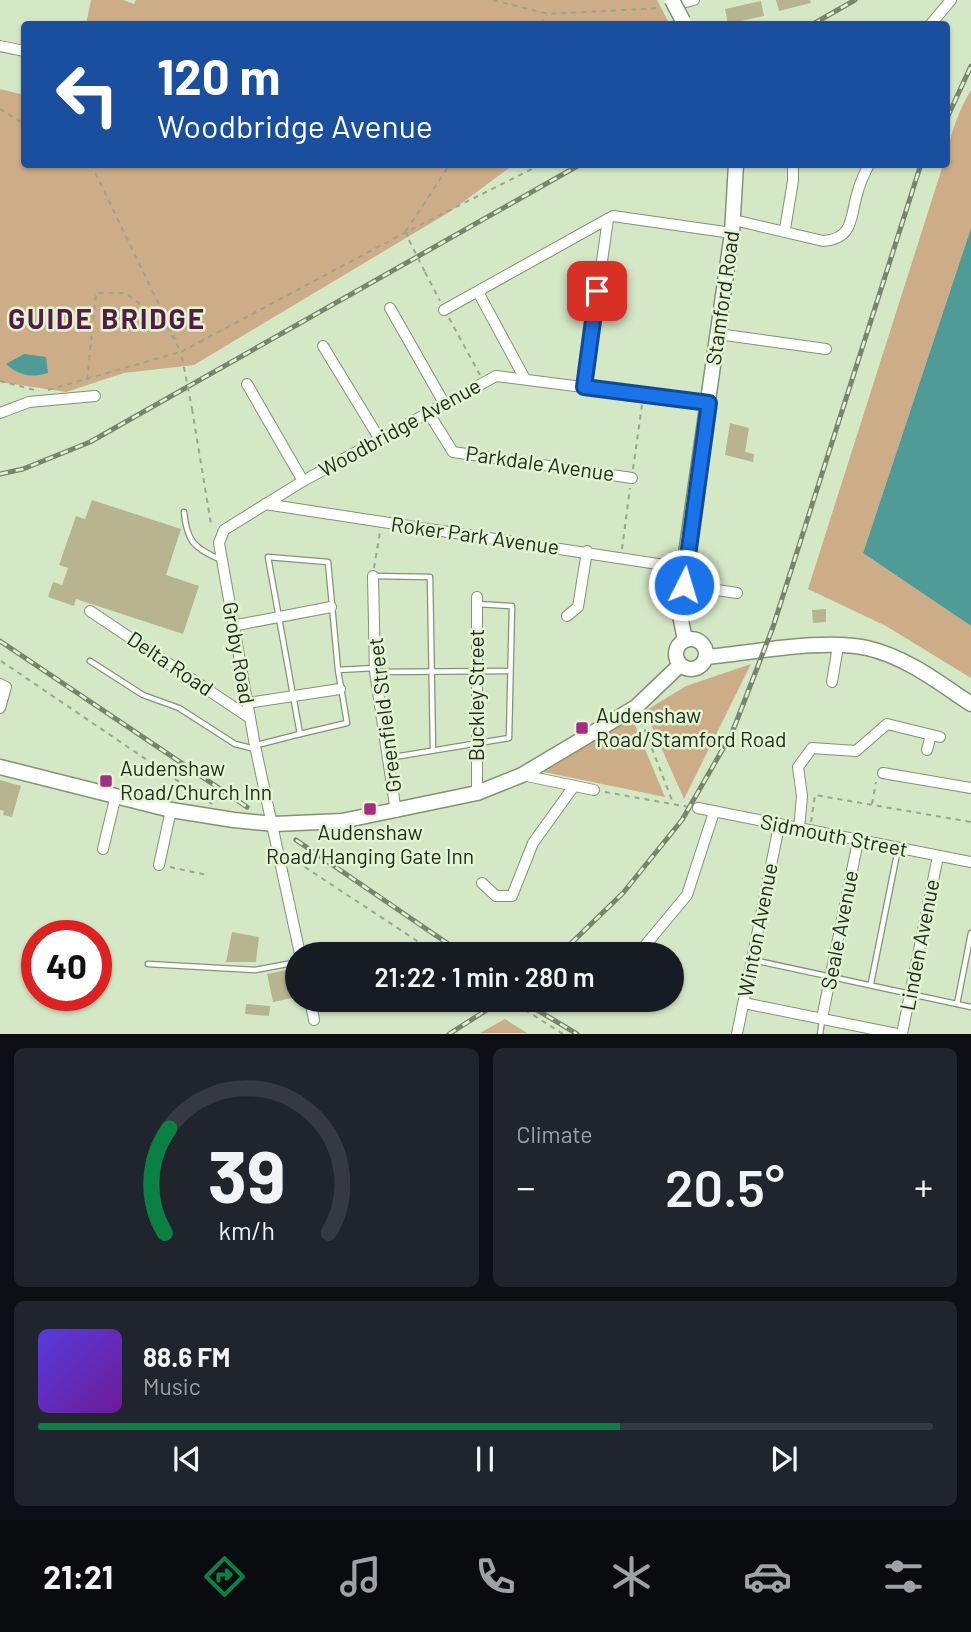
<!DOCTYPE html>
<html lang="en">
<head>
<meta charset="utf-8">
<style>
	:root { --surface:#171b24; --page:#20242c; --text:#f1f3f6; --muted:#9ea1a6; --line:#363941; --accent:#0b8043 }
	body { margin:0; font-family:Barlow,sans-serif; background:var(--page); color:var(--text); height:100vh; display:flex; flex-direction:column; font-size:26px; white-space:nowrap }
	* { box-sizing:border-box; margin:0 }
	p { font-size:23px; color:var(--muted) }
	.icon { flex:none; width:38px; height:38px; fill:none; stroke:currentColor; stroke-width:2; stroke-linecap:round; stroke-linejoin:round }
	.map { position:relative; height:1034px; overflow:hidden }
	.drawer { display:flex; flex-direction:column; gap:14px; padding:14px; background:#0d0f14; flex:1 }
	.drawer>* { flex:none }
	.banner { position:absolute; left:21px; top:21px; width:929px; height:147px; border-radius:7px; box-shadow:0 2px 5px #0004; background:#1a4fa0; color:#fff; overflow:hidden }
	.speed { position:absolute; left:21px; top:920px; display:flex; gap:14px; font-size:35px; font-weight:700; text-align:center }
	.speed>* { display:grid; place-content:center; width:91px; height:91px; border-radius:50%; background:var(--surface); box-shadow:0 2px 5px #0004; line-height:1 }
	.speed .limit { border:10px solid #d22; background:#fff; color:#111 }
	.pin { position:absolute; display:grid; place-items:center; width:60px; height:60px; color:#fff; margin:-30px; border-radius:14px; box-shadow:0 4px 10px #0006 }
	.me { position:absolute; width:77px; margin:-38px; rotate:5deg; stroke-linejoin:round; filter:drop-shadow(0 0 5px #0008) }
	.turn { display:flex; align-items:center; gap:24px; height:147px; padding:0 21px; font-size:32px }
	.turn .icon { width:91px; height:91px; stroke-width:2.5 }
	.turn b { display:block; font-size:49px; line-height:60px }
	.big { font-size:52px; font-weight:600; line-height:1.1 }
	.drawer .tile { flex:1; display:flex; flex-direction:column; justify-content:center; gap:10px; min-width:0; padding:0 24px; border-radius:10px; background:var(--page) }
	.drawer .dial { align-items:center; gap:0 }
	.dial svg { height:182px; overflow:visible; fill:none; stroke:var(--line); stroke-width:7; stroke-linecap:round; text-anchor:middle }
	.dial text { fill:var(--text); stroke:none }
	.song { display:flex; align-items:center; gap:21px }
	.cover { width:84px; height:84px; border-radius:10px; background:linear-gradient(135deg,hsl(250 70% 55%),hsl(280 70% 35%)) }
	.played { height:7px; border-radius:4px; background:linear-gradient(90deg,var(--accent) 65%,var(--line) 65%) }
	.keys { display:flex; justify-content:space-around; direction:ltr }
	.heat { display:flex; justify-content:space-between; align-items:center; font-size:38px; direction:ltr }
	.drawer .tiles { flex:1; display:grid; gap:14px; grid-template-columns:1fr 1fr }
	.tile:last-child { grid-column:span 2 }
	.trip { position:absolute; left:285px; top:942px; width:399px; height:70px; border-radius:35px; background:var(--surface); box-shadow:0 2px 5px #0004; font-weight:600; line-height:70px; text-align:center }
	.dock { display:flex; height:112px; justify-content:space-around; align-items:center; background:#090b0e; color:var(--muted) }
	.dock .icon { width:49px; height:49px }
	.dock .selected { color:var(--accent) }
	.dock b { font-size:32px; color:var(--text) }
	.map>svg:first-child { display:block }
	.green { fill:#ccad87 }
	.water { fill:#4f9b98 }
	.building { fill:#b9b490 }
	.lines { fill:none; stroke-linecap:round; stroke-linejoin:round }
	.lane-casing { stroke:#819374; stroke-width:7 }
	.street-casing { stroke:#819374; stroke-width:12 }
	.secondary-casing { stroke:#819374; stroke-width:17 }
	.path { stroke:#98a78d; stroke-width:2; stroke-dasharray:5 5; stroke-linecap:butt }
	.lane { stroke:#fff; stroke-width:4.5 }
	.street { stroke:#fff; stroke-width:10 }
	.secondary { stroke:#fff; stroke-width:14 }
	.rail-casing { stroke:#78846e; stroke-width:5 }
	.rail { stroke:#e2f5d3; stroke-width:2.5; stroke-dasharray:8; stroke-linecap:butt }
	.secondary-bridge-casing { stroke:#819374; stroke-width:17; stroke-linecap:butt }
	.path-bridge { stroke:#98a78d; stroke-width:2; stroke-dasharray:5 5; stroke-linecap:butt }
	.secondary-bridge { stroke:#fff; stroke-width:14 }
	.route-casing { stroke:#114b97; stroke-width:18 }
	.route { stroke:#1a73e8; stroke-width:12 }
	.poi-dot { fill:#a42c83; stroke:#e2f5d3; stroke-width:2.5 }
	.labels { text-anchor:middle; stroke-width:5; stroke-linejoin:round; paint-order:stroke }
	.street-label { font-size:21px; fill:#232a1e; stroke:#e2f5d3 }
	.poi-label { font-size:21px; fill:#232a1e; stroke:#e2f5d3; text-anchor:start }
	.district-label { font-size:28px; font-weight:bold; letter-spacing:2px; fill:#551b44; stroke:#e2f5d3 }
</style>
</head>
<body>
<div class="map">
<svg width="971" height="1034" viewBox="0 0 971 1034">
	<rect width="100%" height="100%" fill="#d5e8c6"/>
	<g class="green">
		<polygon points="91,0 123,0 134,4 136,0 657,0 669,23 86,24"/>
		<polygon points="0,89 24,95 24,164 513,165 451,211 194,365 124,373 66,392 0,382"/>
		<path d="M971 90V228L863 553 971 626V678L886 626 808 589 943 165 947 164C947 140 959 110 971 90Z"/>
		<polygon points="751,664 684,799 645,711 686,686"/>
		<polygon points="632,718 665,797 539,771"/>
		<polygon points="505,1019 527,1033 480,1033"/>
	</g>
	<g class="water">
		<polygon points="971,228 971,626 863,553"/>
		<path d="M24 354 46 357 48 373C31 378 20 376 6 364Z"/>
	</g>
	<g class="building">
		<polygon points="776,0 810,0 811,3 779,11"/>
		<polygon points="761,1 764,16 741,21 742,24 728,24 725,9"/>
		<polygon points="730,423 749,428 745,452 754,454 753,462 725,455"/>
		<polygon points="92,500 181,529 166,575 199,586 183,634 76,599 74,606 48,597 53,582 62,585 68,568 59,565 76,516 85,519"/>
		<polygon points="826,609 826,622 813,623 812,610"/>
		<polygon points="0,780 21,786 12,817 3,815 4,811 0,810"/>
		<polygon points="232,932 259,937 256,962 226,962"/>
		<polygon points="286,970 292,998 273,1002 267,974"/>
		<polygon points="246,1004 270,1006 269,1016 245,1014"/>
	</g>
	<g class="lines">
		<defs>
			<g id="lane">
				<path d="M184 512C187 542 194 548 221 560"/>
				<polyline points="373,576 430,577 433,749"/>
				<polyline points="90,661 143,695 179,708 235,744 255,749"/>
				<polyline points="338,670 347,723 300,734 268,557 328,562 338,670 374,668"/>
				<polyline points="375,672 510,671"/>
				<polyline points="257,745 300,734"/>
				<polyline points="388,758 509,738 512,606 478,604"/>
				<polyline points="753,960 971,1007"/>
				<polyline points="148,964 255,970 298,962"/>
				<polyline points="871,983 898,849"/>
				<polyline points="957,1004 971,933"/>
				<polyline points="820,1034 822,1021"/>
			</g>
			<g id="street">
				<polyline points="686,2 694,0"/>
				<polyline points="931,24 951,0"/>
				<polyline points="0,46 24,51"/>
				<path d="M734 220 823 241C855 239 850 215 858 191 860 182 865 173 869 164"/>
				<polyline points="785,229 793,181 793,164"/>
				<polyline points="478,292 525,379"/>
				<polyline points="390,308 444,403"/>
				<polyline points="444,310 613,216 732,233"/>
				<polyline points="718,334 826,349"/>
				<polyline points="323,346 379,438"/>
				<polyline points="247,384 303,481"/>
				<polyline points="584,387 608,219"/>
				<polyline points="428,412 453,452 632,478"/>
				<polyline points="0,413 29,402 95,396"/>
				<polyline points="265,504 684,568"/>
				<polyline points="373,576 375,672 396,812"/>
				<polyline points="684,585 737,593"/>
				<polyline points="90,611 250,718"/>
				<polyline points="567,616 578,607 587,551"/>
				<polyline points="232,626 331,607"/>
				<polyline points="832,682 838,646"/>
				<polyline points="0,684 6,687 0,708"/>
				<polyline points="247,703 340,689"/>
				<polyline points="927,750 931,735"/>
				<polyline points="883,773 971,788"/>
				<polyline points="522,775 594,790"/>
				<polyline points="477,793 477,597"/>
				<polyline points="698,808 971,862"/>
				<polyline points="799,829 802,796 798,767 812,748 856,751 887,724 940,737"/>
				<polyline points="103,849 116,795"/>
				<polyline points="159,865 171,810"/>
				<polyline points="482,883 496,896 512,896 533,843 574,786"/>
				<polyline points="300,954 255,746 219,543 224,530 303,481 496,376 709,403"/>
				<polyline points="638,954 687,895 714,812"/>
				<polyline points="310,999 314,1020"/>
				<polyline points="744,1003 897,1034"/>
				<polyline points="822,1018 858,841"/>
				<polyline points="737,1034 779,826"/>
				<polyline points="902,1034 938,856"/>
			</g>
			<g id="secondary">
				<circle cx="691" cy="654" r="15"/>
				<polyline points="685,640 680,615 684,568 732,233 736,164"/>
				<path d="M706 657C751 653 825 638 867 648 906 657 938 682 971 704"/>
				<polyline points="0,767 171,810 234,820 274,824 342,821 477,793 522,775 636,707 680,665"/>
			</g>
		</defs>
		<use href="#lane" class="lane-casing"/>
		<use href="#street" class="street-casing"/>
		<use href="#secondary" class="secondary-casing"/>
		<g class="path">
			<polyline points="493,0 548,14 661,8"/>
			<polyline points="541,24 547,15"/>
			<polyline points="0,109 24,124"/>
			<polyline points="91,164 176,340"/>
			<polyline points="406,231 450,164"/>
			<polyline points="406,232 409,240"/>
			<polyline points="425,272 440,301"/>
			<polyline points="449,318 480,375"/>
			<polyline points="87,380 96,293 125,293 163,321 181,352 406,232 542,164"/>
			<polyline points="0,381 39,391"/>
			<polyline points="48,390 180,352"/>
			<polyline points="192,409 211,524 214,525"/>
			<polyline points="633,469 642,405"/>
			<polyline points="622,549 630,488"/>
			<polyline points="374,568 380,532"/>
			<polyline points="1,661 212,804"/>
			<polyline points="641,720 673,803"/>
			<polyline points="605,792 689,807"/>
			<polyline points="872,804 876,782"/>
			<polyline points="811,822 815,795 971,822"/>
			<polyline points="288,856 437,954"/>
			<polyline points="170,867 207,875"/>
			<polyline points="508,999 563,1034"/>
		</g>
		<use href="#lane" class="lane"/>
		<use href="#street" class="street"/>
		<use href="#secondary" class="secondary"/>
		<defs>
			<g id="rail">
				<polyline points="813,24 855,0"/>
				<polyline points="947,118 971,66"/>
				<polyline points="0,474 23,469 90,442 581,164"/>
				<polyline points="0,641 247,807"/>
				<polyline points="296,840 463,954"/>
				<polyline points="560,954 623,893 682,820 732,733 773,627 921,164"/>
				<polyline points="519,999 577,1034"/>
				<polyline points="449,1034 504,999"/>
			</g>
		</defs>
		<use href="#rail" class="rail-casing"/>
		<use href="#rail" class="rail"/>
		<defs>
			<polyline id="secondary-bridge" points="672,0 683,21"/>
		</defs>
		<use href="#secondary-bridge" class="secondary-bridge-casing"/>
		<g class="path-bridge">
			<polyline points="409,240 425,272"/>
			<polyline points="182,357 192,409"/>
		</g>
		<use href="#secondary-bridge" class="secondary-bridge"/>
	</g>
	<g class="lines">
		<defs>
			<polyline id="route" points="597,291 584,387 709,403 684,585"/>
		</defs>
		<use href="#route" class="route-casing"/>
		<use href="#route" class="route"/>
	</g>
	<g class="poi-dot">
		<rect x="575" y="721" width="14" height="14" rx="3.5"/>
		<rect x="99" y="774" width="14" height="14" rx="3.5"/>
		<rect x="363" y="802" width="14" height="14" rx="3.5"/>
	</g>
	<g class="labels">
		<g class="street-label">
			<text transform="translate(723 298) rotate(-82)" y="7">Stamford Road</text>
			<text transform="translate(400 428) rotate(-29)" y="7">Woodbridge Avenue</text>
			<text transform="translate(540 464) rotate(8)" y="7">Parkdale Avenue</text>
			<text transform="translate(475 536) rotate(8)" y="7">Roker Park Avenue</text>
			<text transform="translate(238 653) rotate(80)" y="7">Groby Road</text>
			<text transform="translate(170 664) rotate(34)" y="7">Delta Road</text>
			<text transform="translate(477 695) rotate(-90)" y="7">Buckley Street</text>
			<text transform="translate(385 715) rotate(-97)" y="7">Greenfield Street</text>
			<text transform="translate(834 836) rotate(11)" y="7">Sidmouth Street</text>
			<text transform="translate(758 930) rotate(-79)" y="7">Winton Avenue</text>
			<text transform="translate(840 930) rotate(-79)" y="7">Seale Avenue</text>
			<text transform="translate(920 945) rotate(-79)" y="7">Linden Avenue</text>
		</g>
		<g class="poi-label">
			<text x="596" y="723">Audenshaw<tspan x="596" dy="24">Road/Stamford Road</tspan></text>
			<text x="120" y="776">Audenshaw<tspan x="120" dy="24">Road/Church Inn</tspan></text>
			<text x="370" y="840" text-anchor="middle">Audenshaw<tspan x="370" dy="24">Road/Hanging Gate Inn</tspan></text>
		</g>
		<g class="district-label">
			<text x="107" y="329">GUIDE BRIDGE</text>
		</g>
	</g>
</svg>
<div class="speed"><div class="limit">40</div></div>
<div class="pin" style="left:597px;top:291px;background:#d93025"><svg class="icon" aria-label="arrive" viewBox="0 0 24 24"><path d="M6 21V4h12l-3 4 3 4H6"/></svg></div>
<svg class="me" style="left:684px;top:585px" viewBox="-20 -20 40 40"><circle r="17" fill="#1a73e8" stroke="#fff" stroke-width="3"/><path d="M0-11L8 9 0 5-8 9z" fill="#fff"/></svg>
<div class="trip">21:22 · 1 min · 280 m</div>
<div class="banner">
<div class="turn"><svg class="icon" aria-label="left" viewBox="0 0 24 24"><path d="M17 20v-9H6M10 6l-5 5 5 5"/></svg><div><b>120 m</b>Woodbridge Avenue</div></div>
</div>
</div>
<section class="drawer">
<div class="tiles">
<div class="tile dial"><svg viewBox="0 0 100 80">
<path d="M14 69A42 42 0 1 1 86 69"/>
<path d="M14 69A42 42 0 0 1 16 23" stroke="#0b8043"/>
<text x="50" y="56" font-size="32" font-weight="700">39</text>
<text x="50" y="72" font-size="11">km/h</text>
</svg></div>
<div class="tile"><p>Climate</p>
<div class="heat"><a>−</a><b class="big">20.5°</b><a>+</a></div>
</div>
<div class="tile">
<div class="song"><i class="cover"></i><div><b>88.6 FM</b><p>Music</p></div></div>
<div class="played"></div>
<div class="keys"><svg class="icon" aria-label="previous" viewBox="0 0 24 24"><path d="M18 5L8 12l10 7zM5 5v14"/></svg><svg class="icon" aria-label="pause" viewBox="0 0 24 24"><path d="M8 5v14M16 5v14"/></svg><svg class="icon" aria-label="next" viewBox="0 0 24 24"><path d="M6 5l10 7-10 7zM19 5v14"/></svg></div>
</div>
</div>
</section>
<nav class="dock">
<b>21:21</b>
<svg class="icon selected" aria-label="directions" viewBox="0 0 24 24"><path d="M12 3l9 9-9 9-9-9zM9 14v-3h6M13 9l2 2-2 2"/></svg>
<svg class="icon" aria-label="music" viewBox="0 0 24 24"><path d="M9 18V5l10-2v13"/><circle cx="6" cy="18" r="3"/><circle cx="16" cy="16" r="3"/></svg>
<svg class="icon" aria-label="phone" viewBox="0 0 24 24"><path d="M5 4h4l2 5-3 2q2 4 5 5l2-3 5 2v4C11 20 4 13 5 4z"/></svg>
<svg class="icon" aria-label="climate" viewBox="0 0 24 24"><path d="M12 3v18M4 7l16 10M4 17L20 7"/></svg>
<svg class="icon" aria-label="car" viewBox="0 0 24 24"><path d="M5 17H2v-5l4-1 3-4h7l3 4 3 1v5h-3M9 17h6M6 11h13"/><circle cx="7" cy="17" r="2"/><circle cx="17" cy="17" r="2"/></svg>
<svg class="icon" aria-label="filters" viewBox="0 0 24 24"><path d="M4 7h16M4 17h16"/><circle cx="9" cy="7" r="2"/><circle cx="15" cy="17" r="2"/></svg>
</nav>
</body>
</html>
